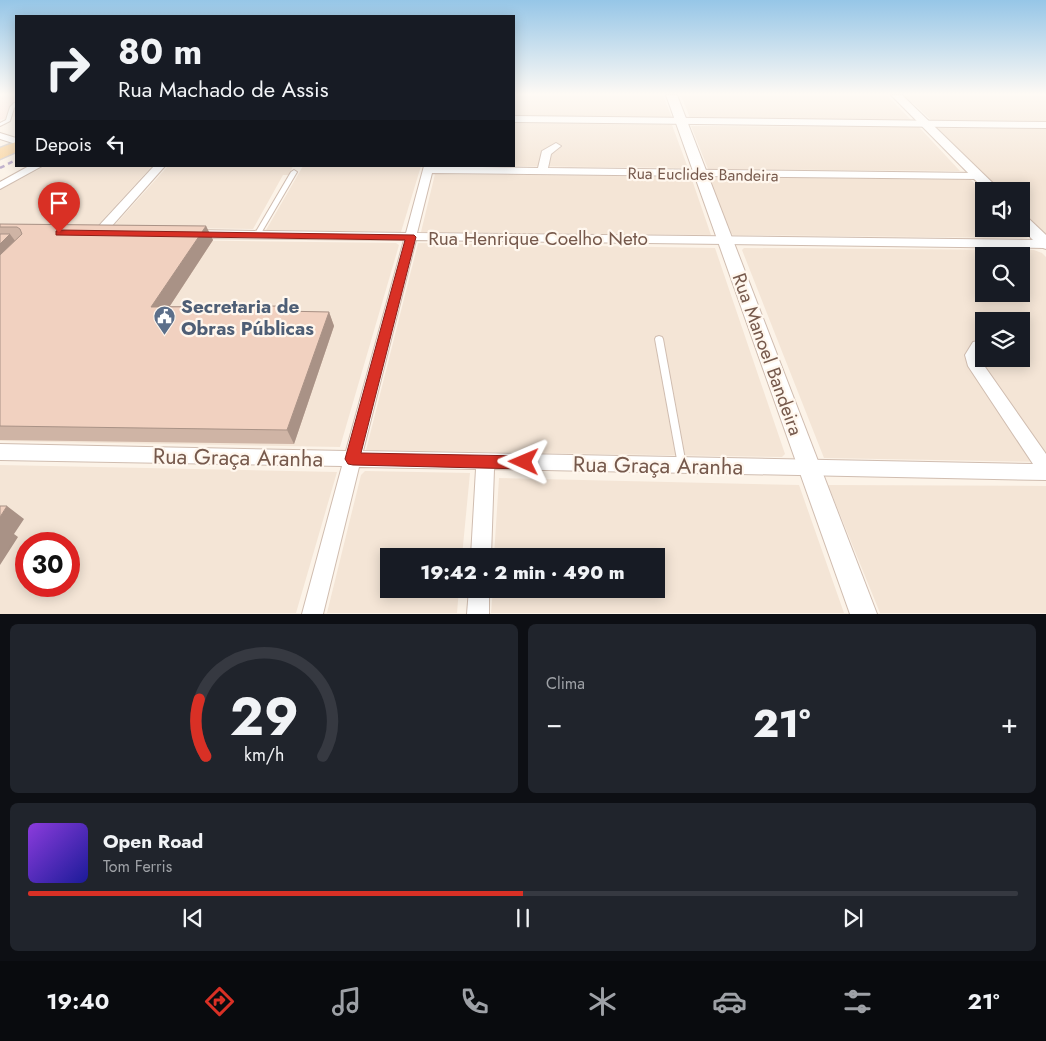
<!DOCTYPE html>
<html lang="pt">
<head>
<meta charset="utf-8">
<style>
	:root { --surface:#171b24; --page:#20242c; --text:#f1f3f6; --muted:#9ea1a6; --line:#363941; --accent:#d93025 }
	body { margin:0; font-family:Jost,sans-serif; background:var(--page); color:var(--text); height:100vh; display:flex; flex-direction:column; font-size:19px; white-space:nowrap }
	* { box-sizing:border-box; margin:0 }
	p { font-size:16px; color:var(--muted) }
	.icon { flex:none; width:28px; height:28px; fill:none; stroke:currentColor; stroke-width:2; stroke-linecap:round; stroke-linejoin:round }
	.map { position:relative; height:614px; overflow:hidden }
	.side { display:flex; flex-direction:column; gap:10px; padding:10px; background:#0d0f14; flex:1 }
	.side>* { flex:none }
	.banner { position:absolute; left:15px; top:15px; width:500px; height:152px; border-radius:0px; box-shadow:0 2px 12px #0003; background:#171b24; color:var(--text); overflow:hidden }
	.buttons { position:absolute; left:975px; top:182px; display:grid; gap:10px }
	.buttons a { display:grid; place-items:center; width:55px; height:55px; border-radius:0px; background:var(--surface); box-shadow:0 2px 12px #0003; font-size:25px }
	.speed { position:absolute; left:15px; top:532px; display:flex; gap:10px; font-size:25px; font-weight:700; text-align:center }
	.speed>* { display:grid; place-content:center; width:65px; height:65px; border-radius:50%; background:var(--surface); box-shadow:0 2px 12px #0003; line-height:1 }
	.speed .limit { border:8px solid #d22; background:#fff; color:#111 }
	.pin { position:absolute; display:grid; place-items:center; width:42px; height:42px; color:#fff; margin:-51px -21px; border-radius:50% 50% 50% 0; rotate:-45deg; box-shadow:0 0 5px #0007 }
	.pin .icon { rotate:45deg }
	.me { position:absolute; width:55px; margin:-28px; rotate:271deg; stroke-linejoin:round; filter:drop-shadow(0 0 4px #0008) }
	.turn { display:flex; align-items:center; gap:18px; height:105px; padding:0 20px; font-size:22px }
	.turn .icon { width:65px; height:65px; stroke-width:2.5 }
	.turn b { display:block; font-size:35px; line-height:42px }
	.then { display:flex; align-items:center; height:48px; padding:0 20px; background:#0003; gap:10px; font-size:19px }
	.big { font-size:38px; font-weight:800; line-height:1.1 }
	.side .tile { flex:1; display:flex; flex-direction:column; justify-content:center; gap:8px; min-width:0; padding:0 18px; border-radius:8px; background:var(--page) }
	.side .dial { align-items:center; gap:0 }
	.dial svg { height:130px; overflow:visible; fill:none; stroke:var(--line); stroke-width:7; stroke-linecap:round; text-anchor:middle }
	.dial text { fill:var(--text); stroke:none }
	.song { display:flex; align-items:center; gap:15px }
	.cover { width:60px; height:60px; border-radius:8px; background:linear-gradient(135deg,hsl(270 70% 55%),hsl(240 70% 35%)) }
	.played { height:5px; border-radius:2px; background:linear-gradient(90deg,var(--accent) 50%,var(--line) 50%) }
	.keys { display:flex; justify-content:space-around; direction:ltr }
	.heat { display:flex; justify-content:space-between; align-items:center; font-size:28px; direction:ltr }
	.side .tiles { flex:1; display:grid; gap:10px; grid-template-columns:1fr 1fr }
	.tile:last-child { grid-column:span 2 }
	.trip { position:absolute; left:380px; top:548px; width:285px; height:50px; border-radius:0px; background:var(--surface); box-shadow:0 2px 12px #0003; font-weight:800; line-height:50px; text-align:center }
	.menu { display:flex; height:80px; justify-content:space-around; align-items:center; background:#090b0e; color:var(--muted) }
	.menu .icon { width:35px; height:35px }
	.menu .active { color:var(--accent) }
	.menu b { font-size:22px; color:var(--text) }
	.map>svg:first-child { display:block }
	.residential { fill:#f4e5d6; fill-rule:evenodd }
	.commercial { fill:#fce4dc }
	.lines { fill:none; stroke-linecap:round; stroke-linejoin:round }
	.service-casing { stroke:#d0bdb0; stroke-width:2 }
	.minor-casing { stroke:#d0bdb0; stroke-width:2 }
	.tertiary-casing { stroke:#d0bdb0; stroke-width:2 }
	.primary-casing { stroke:#d9d1cd; stroke-width:3 }
	.service { fill:#fff; fill-rule:evenodd }
	.minor { fill:#fff; fill-rule:evenodd }
	.tertiary { fill:#fff; fill-rule:evenodd }
	.primary { fill:#f9d5a2; fill-rule:evenodd }
	.rail { stroke:#b6a5c6; stroke-width:2.5; stroke-dasharray:5 4; stroke-linecap:butt }
	.wall { fill:#cfb4a5 }
	.shaded-wall { fill:#a99286 }
	.building { fill:#f1d1c0; stroke:#a99286 }
	.route { fill:#d93025; stroke:#8d1f18 }
	.labels { text-anchor:middle; stroke-width:4.5; stroke-linejoin:round; paint-order:stroke }
	.far-street-label { font-size:16px; fill:#76594c; stroke:#fff7ee }
	.street-label { font-size:19px; fill:#76594c; stroke:#fff7ee }
	.service-label { font-size:19px; font-weight:bold; fill:#4e5e75; stroke:#fff7ee; text-anchor:start }
	.near-street-label { font-size:22px; fill:#76594c; stroke:#fff7ee }
</style>
</head>
<body>
<div class="map">
<svg width="1046" height="614" viewBox="0 0 1046 614">
	<rect width="100%" height="100%" fill="#fcf3e8"/>
	<g class="residential">
		<polygon points="514,95 663,95 672,118 514,116"/>
		<polygon points="681,95 887,95 911,120 690,118"/>
		<polygon points="900,95 1046,95 1046,121 931,120 913,103 908,103"/>
		<polygon points="514,123 672,125 688,168 506,166 514,166"/>
		<polygon points="691,126 919,127 960,171 708,169"/>
		<polygon points="939,128 1046,129 1046,235 1021,211 1021,191 1001,191 937,129"/>
		<polygon points="45,166 152,166 97,226 0,225 0,190"/>
		<polygon points="168,166 293,166 289,175 283,175 253,229 113,227"/>
		<polygon points="303,166 421,166 401,232 266,230"/>
		<polygon points="435,174 691,177 711,235 421,232"/>
		<polygon points="708,177 971,180 984,193 984,229 1019,229 1028,238 733,235 729,232"/>
		<polygon points="0,238 396,243 399,245 340,447 0,441"/>
		<polygon points="418,243 715,248 785,454 782,457 366,450"/>
		<path d="M744 248 1034 250 1042 253 1046 257V462L824 458 742 250ZM984 256H1021V294H984ZM984 321H1021V359H984Z"/>
		<path d="M0 465 337 472 296 613 0 614ZM26 544H69V586H26Z"/>
		<polygon points="365,471 470,473 462,556 389,556 389,589 459,589 457,613 327,613 361,475"/>
		<polygon points="499,478 799,485 844,613 491,613 493,589 656,589 656,556 494,556"/>
		<polygon points="828,485 1046,486 1046,613 880,613"/>
	</g>
	<polygon class="commercial" points="0,95 16,95 16,116 0,120"/>
	<g class="lines">
		<defs>
			<g id="service">
				<polygon points="14,103 16,103 16,106 14,108 10,121 0,126 0,123 6,120 10,107"/>
				<polygon points="294,170 297,172 260,235 257,237 255,236 254,235 291,172"/>
				<polygon points="659,336 662,337 663,339 686,465 685,468 682,469 679,468 678,465 655,339 656,337"/>
			</g>
			<g id="minor">
				<polygon points="514,116 1046,122 1046,128 514,122"/>
				<polygon points="0,133 16,138 16,144 0,139"/>
				<polygon points="556,143 561,146 551,154 548,168 978,173 983,176 978,179 432,173 417,233 1046,240 1046,248 416,240 363,451 1033,464 968,366 965,355 973,342 978,341 984,343 984,349 980,355 983,364 1046,454 1046,480 494,469 491,556 471,556 476,469 359,467 323,614 302,614 342,466 0,460 0,444 346,451 404,240 193,238 187,234 193,230 406,233 424,166 538,168 542,151"/>
				<polygon points="29,166 42,166 0,189 0,182"/>
				<polygon points="154,166 165,166 103,236 95,236 93,233 95,230"/>
				<polygon points="469,589 489,589 489,614 467,614"/>
			</g>
			<g id="tertiary">
				<polygon points="666,95 677,95 877,614 850,614"/>
				<polygon points="891,95 902,95 1001,191 986,191"/>
				<polygon points="1021,215 1026,216 1046,235 1046,249 1040,247 1021,228"/>
			</g>
			<polygon id="primary" points="16,142 16,152 0,159 0,148"/>
		</defs>
		<use href="#service" class="service-casing"/>
		<use href="#minor" class="minor-casing"/>
		<use href="#tertiary" class="tertiary-casing"/>
		<use href="#primary" class="primary-casing"/>
		<use href="#service" class="service"/>
		<use href="#minor" class="minor"/>
		<use href="#tertiary" class="tertiary"/>
		<use href="#primary" class="primary"/>
		<polyline class="rail" points="0,168 16,160"/>
	</g>
	<polygon class="wall" points="0,224 206,226 213,240 170,306 286,311 329,312 334,326 294,444 0,440"/>
	<g class="shaded-wall">
		<polygon points="206,226 213,240 160,321 151,307"/>
		<polygon points="10,234 21,249 0,267 0,244"/>
		<polygon points="284,306 290,320 281,311"/>
		<polygon points="329,312 334,326 294,444 287,430"/>
		<polygon points="7,506 24,519 14,534 18,537 0,565 0,517"/>
	</g>
	<g class="building">
		<polygon points="0,224 206,226 151,307 284,306 281,311 329,312 287,430 0,426 0,255 22,234 20,229 17,227 0,227"/>
		<polygon points="0,234 10,234 0,244"/>
		<polygon points="0,506 7,506 0,517"/>
	</g>
	<linearGradient id="sky" x2="0" y2="1"><stop stop-color="#96c6e7"/><stop offset="0.52" stop-color="#fefaf5"/><stop offset="1" stop-color="#fefaf5" stop-opacity="0"/></linearGradient>
	<rect width="1046" height="181" fill="url(#sky)"/>
	<polygon class="route" points="59,230 414,235 416,237 361,453 524,456 530,458 532,462 530,467 524,469 353,465 348,464 345,459 405,240 56,235 56,231"/>
	<defs>
		<symbol id="civic-pin" viewBox="-11 -11 22 30"><path d="M0 17L-7.5 6A9.5 9.5 0 1 1 7.5 6Z" fill="#5c6f8a" stroke="#fff7ee"/><path d="M-.6-6.5H3V-4.5H.6V-3L4-1V1h2V6H-6V1h2V-1L-.6-3ZM-1.2 2.5V6h2.4V2.5Z" fill="#fff"/></symbol>
	</defs>
	<g fill-rule="evenodd">
		<use href="#civic-pin" x="152" y="304" width="25" height="34"/>
	</g>
	<g class="labels">
		<g class="far-street-label">
			<text transform="translate(703 174) rotate(1)" y="6">Rua Euclides Bandeira</text>
		</g>
		<g class="street-label">
			<text x="538" y="245">Rua Henrique Coelho Neto</text>
			<text transform="translate(768 354) rotate(70)" y="7">Rua Manoel Bandeira</text>
		</g>
		<g class="service-label">
			<text x="181" y="313">Secretaria de<tspan x="181" dy="22">Obras Públicas</tspan></text>
		</g>
		<g class="near-street-label">
			<text transform="translate(238 457) rotate(1)" y="8">Rua Graça Aranha</text>
			<text transform="translate(658 465) rotate(1)" y="8">Rua Graça Aranha</text>
		</g>
	</g>
</svg>
<div class="buttons">
<a><svg class="icon" aria-label="sound" viewBox="0 0 24 24"><path d="M4 9h4l5-4v14l-5-4H4zM17 9q2 3 0 6"/></svg></a>
<a><svg class="icon" aria-label="search" viewBox="0 0 24 24"><circle cx="10" cy="10" r="6"/><path d="M15 15l6 6"/></svg></a>
<a><svg class="icon" aria-label="layers" viewBox="0 0 24 24"><path d="M12 4l9 5-9 5-9-5zM3 14l9 5 9-5"/></svg></a>
</div>
<div class="speed"><div class="limit">30</div></div>
<div class="pin" style="left:59px;top:233px;background:#d93025"><svg class="icon" aria-label="arrive" viewBox="0 0 24 24"><path d="M6 21V4h12l-3 4 3 4H6"/></svg></div>
<svg class="me" style="left:524px;top:462px" viewBox="-20 -20 40 40"><path d="M0-17L14 15 0 8-14 15z" fill="#d93025" stroke="#fff" stroke-width="4"/></svg>
<div class="trip">19:42 · 2 min · 490 m</div>
<div class="banner">
<div class="turn"><svg class="icon" aria-label="right" viewBox="0 0 24 24"><path d="M7 20v-9h11M14 6l5 5-5 5"/></svg><div><b>80 m</b>Rua Machado de Assis</div></div>
<div class="then">Depois<svg class="icon" aria-label="left" viewBox="0 0 24 24"><path d="M17 20v-9H6M10 6l-5 5 5 5"/></svg></div>
</div>
</div>
<section class="side">
<div class="tiles">
<div class="tile dial"><svg viewBox="0 0 100 80">
<path d="M14 69A42 42 0 1 1 86 69"/>
<path d="M14 69A42 42 0 0 1 10 34" stroke="#d93025"/>
<text x="50" y="56" font-size="32" font-weight="700">29</text>
<text x="50" y="72" font-size="11">km/h</text>
</svg></div>
<div class="tile"><p>Clima</p>
<div class="heat"><a>−</a><b class="big">21°</b><a>+</a></div>
</div>
<div class="tile">
<div class="song"><i class="cover"></i><div><b>Open Road</b><p>Tom Ferris</p></div></div>
<div class="played"></div>
<div class="keys"><svg class="icon" aria-label="previous" viewBox="0 0 24 24"><path d="M18 5L8 12l10 7zM5 5v14"/></svg><svg class="icon" aria-label="pause" viewBox="0 0 24 24"><path d="M8 5v14M16 5v14"/></svg><svg class="icon" aria-label="next" viewBox="0 0 24 24"><path d="M6 5l10 7-10 7zM19 5v14"/></svg></div>
</div>
</div>
</section>
<nav class="menu">
<b>19:40</b>
<svg class="icon active" aria-label="directions" viewBox="0 0 24 24"><path d="M12 3l9 9-9 9-9-9zM9 14v-3h6M13 9l2 2-2 2"/></svg>
<svg class="icon" aria-label="music" viewBox="0 0 24 24"><path d="M9 18V5l10-2v13"/><circle cx="6" cy="18" r="3"/><circle cx="16" cy="16" r="3"/></svg>
<svg class="icon" aria-label="phone" viewBox="0 0 24 24"><path d="M5 4h4l2 5-3 2q2 4 5 5l2-3 5 2v4C11 20 4 13 5 4z"/></svg>
<svg class="icon" aria-label="climate" viewBox="0 0 24 24"><path d="M12 3v18M4 7l16 10M4 17L20 7"/></svg>
<svg class="icon" aria-label="car" viewBox="0 0 24 24"><path d="M5 17H2v-5l4-1 3-4h7l3 4 3 1v5h-3M9 17h6M6 11h13"/><circle cx="7" cy="17" r="2"/><circle cx="17" cy="17" r="2"/></svg>
<svg class="icon" aria-label="filters" viewBox="0 0 24 24"><path d="M4 7h16M4 17h16"/><circle cx="9" cy="7" r="2"/><circle cx="15" cy="17" r="2"/></svg>
<b>21°</b>
</nav>
</body>
</html>
